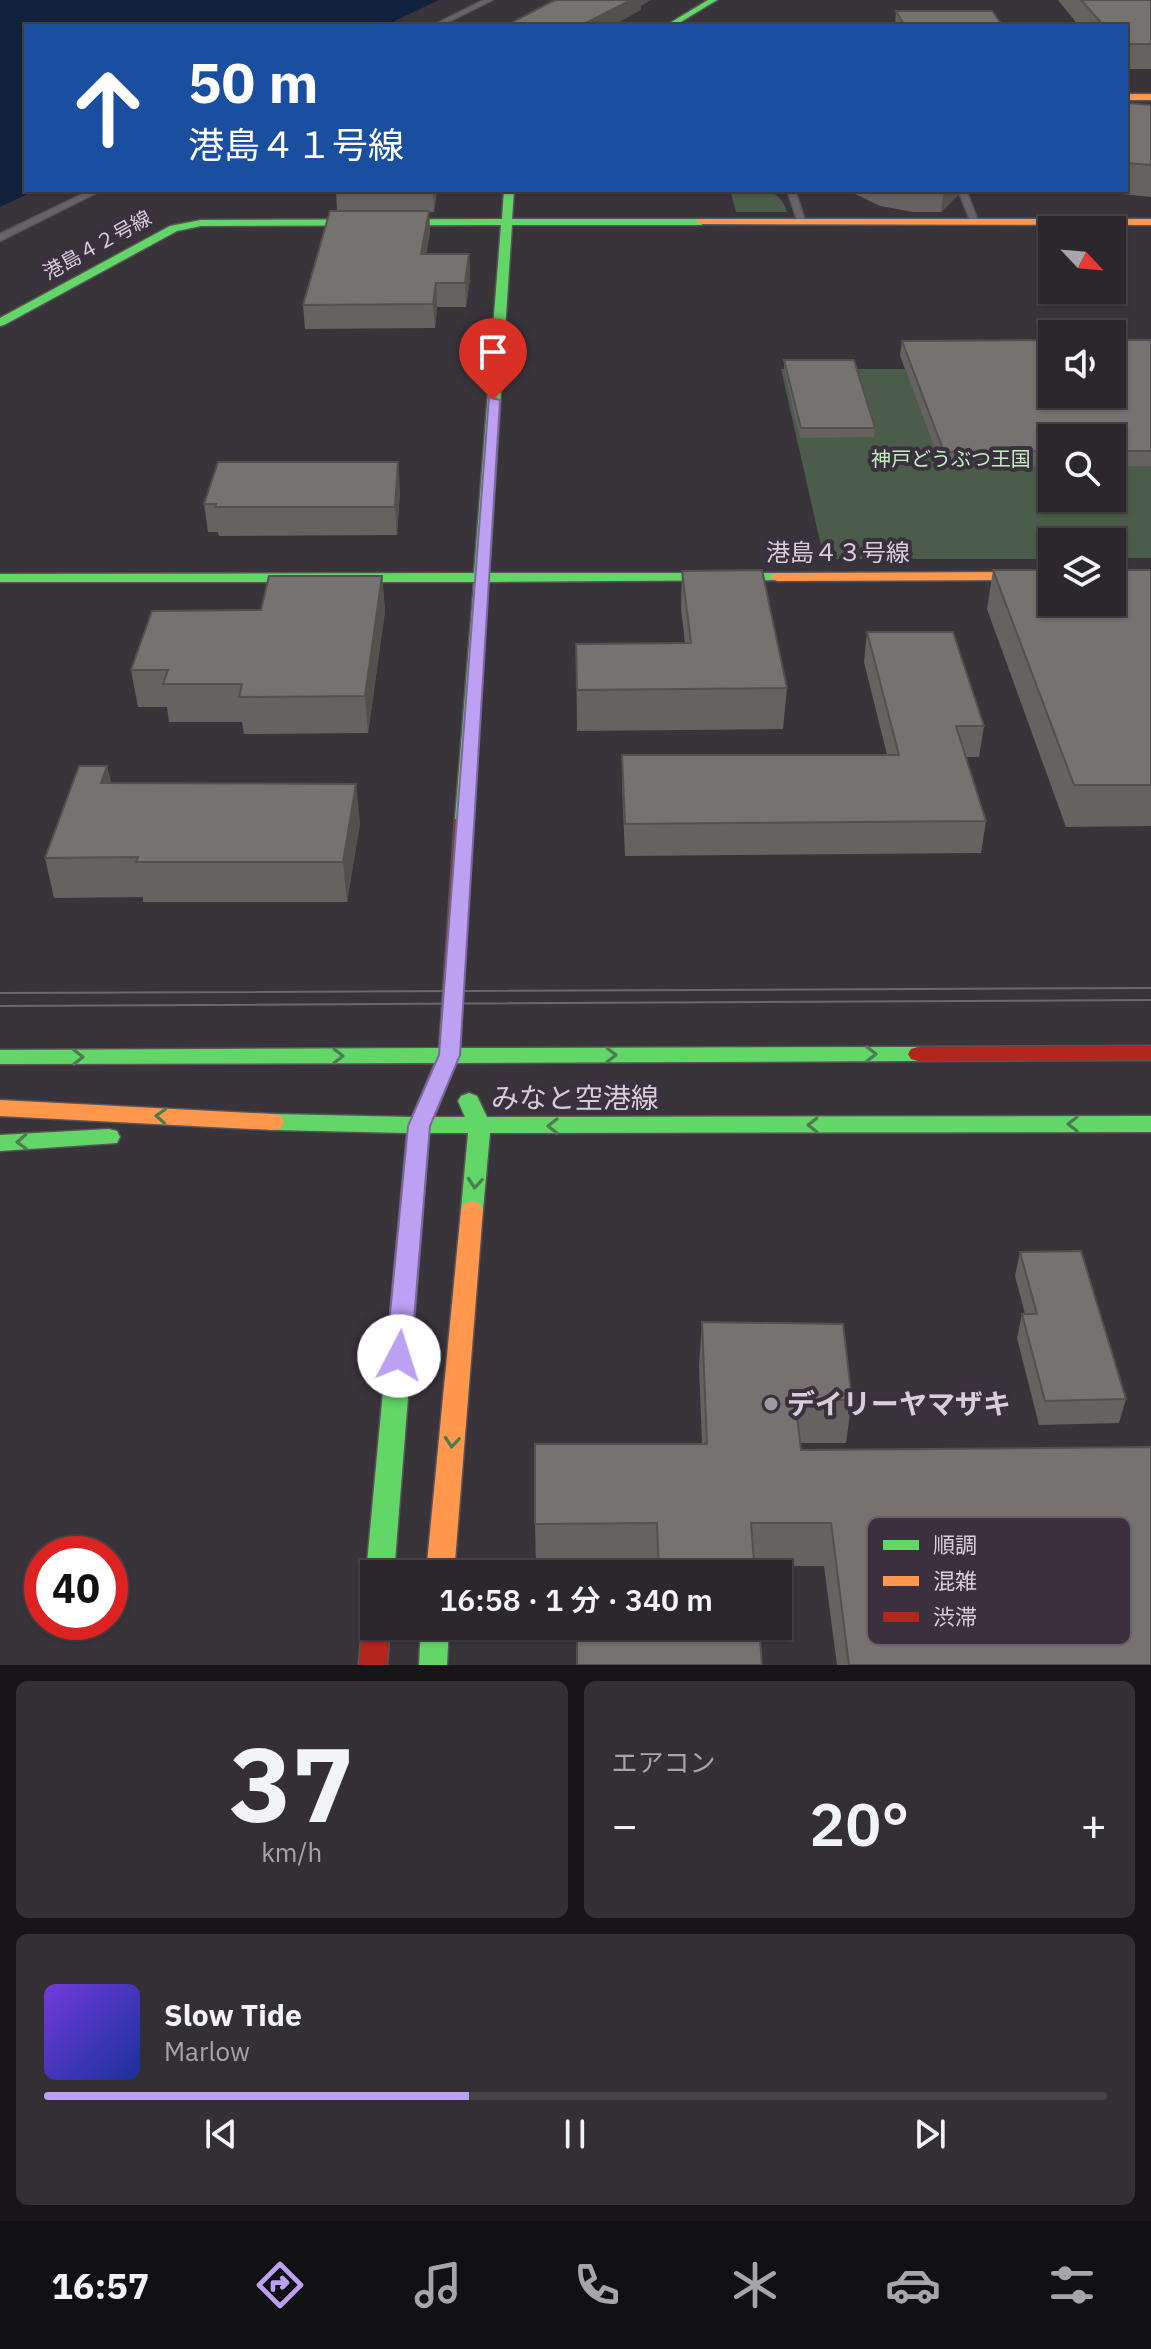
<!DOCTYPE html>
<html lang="ja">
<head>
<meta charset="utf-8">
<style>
	:root { --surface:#2b272c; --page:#332f34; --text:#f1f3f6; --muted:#a6a5a9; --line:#474448; --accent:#bca0f2 }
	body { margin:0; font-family:"IBM Plex Sans","Noto Sans JP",sans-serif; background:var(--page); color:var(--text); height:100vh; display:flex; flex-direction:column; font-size:30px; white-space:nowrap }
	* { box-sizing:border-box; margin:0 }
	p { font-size:26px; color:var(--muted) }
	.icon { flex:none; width:44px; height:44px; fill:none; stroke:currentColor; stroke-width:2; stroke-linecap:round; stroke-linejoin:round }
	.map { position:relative; height:1665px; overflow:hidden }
	.drawer { display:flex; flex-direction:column; gap:16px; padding:16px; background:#181518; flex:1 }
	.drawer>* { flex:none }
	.guide { position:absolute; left:24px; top:24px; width:1104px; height:168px; border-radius:0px; box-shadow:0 2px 6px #0004,0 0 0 2px var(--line); background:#1a4fa0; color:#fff; overflow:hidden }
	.needle { width:52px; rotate:116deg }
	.fabs { position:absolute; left:1038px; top:216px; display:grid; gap:16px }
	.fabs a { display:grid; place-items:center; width:88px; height:88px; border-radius:0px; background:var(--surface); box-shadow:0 2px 6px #0004,0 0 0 2px var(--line); font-size:40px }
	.speed { position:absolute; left:24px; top:1536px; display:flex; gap:16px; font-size:40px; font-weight:700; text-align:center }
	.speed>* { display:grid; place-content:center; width:104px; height:104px; border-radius:50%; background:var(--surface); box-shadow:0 2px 6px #0004,0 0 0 2px var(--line); line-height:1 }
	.speed .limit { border:12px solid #d22; background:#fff; color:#111 }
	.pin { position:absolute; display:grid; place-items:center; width:68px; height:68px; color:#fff; margin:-82px -34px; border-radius:50% 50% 50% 0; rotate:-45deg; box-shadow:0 0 8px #0007 }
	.pin .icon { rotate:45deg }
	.me { position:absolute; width:88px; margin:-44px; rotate:5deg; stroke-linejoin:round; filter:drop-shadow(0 0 6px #0008) }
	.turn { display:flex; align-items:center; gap:28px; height:168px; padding:0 32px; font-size:36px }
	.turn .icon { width:104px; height:104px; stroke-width:2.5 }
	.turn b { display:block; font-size:56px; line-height:68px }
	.big { font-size:60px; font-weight:600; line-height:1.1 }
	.drawer .tile { flex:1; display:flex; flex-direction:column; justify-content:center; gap:12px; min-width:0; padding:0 28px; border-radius:12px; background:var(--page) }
	.drawer .dial { align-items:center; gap:0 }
	.dial b { font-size:104px; line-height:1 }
	.song { display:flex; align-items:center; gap:24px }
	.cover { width:96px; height:96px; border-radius:12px; background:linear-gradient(135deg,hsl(260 70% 55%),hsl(230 70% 35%)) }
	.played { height:8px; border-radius:4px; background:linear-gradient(90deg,var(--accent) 40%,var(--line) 40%) }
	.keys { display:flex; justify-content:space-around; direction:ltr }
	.heat { display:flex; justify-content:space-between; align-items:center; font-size:44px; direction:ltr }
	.drawer .tiles { flex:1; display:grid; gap:16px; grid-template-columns:1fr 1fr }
	.tile:last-child { grid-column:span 2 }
	.trip { position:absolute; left:360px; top:1560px; width:432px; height:80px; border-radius:0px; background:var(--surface); box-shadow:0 2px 6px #0004,0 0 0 2px var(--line); font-weight:600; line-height:80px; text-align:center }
	.tab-bar { display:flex; height:128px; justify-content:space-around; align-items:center; background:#111012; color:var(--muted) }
	.tab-bar .icon { width:56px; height:56px }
	.tab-bar .on { color:var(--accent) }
	.tab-bar b { font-size:36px; color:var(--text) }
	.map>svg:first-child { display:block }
	.green { fill:#4b5c4a; fill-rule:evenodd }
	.water { fill:#11223c }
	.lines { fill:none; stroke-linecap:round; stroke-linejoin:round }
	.lane-casing { stroke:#575359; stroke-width:3 }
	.fast-casing { stroke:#575359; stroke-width:3 }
	.slow-casing { stroke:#575359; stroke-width:3 }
	.jam-casing { stroke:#575359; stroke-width:3 }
	.lane { fill:#676369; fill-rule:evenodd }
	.fast { fill:#63d668; fill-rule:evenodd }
	.slow { fill:#ff974d; fill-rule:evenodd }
	.jam { fill:#b3261e; fill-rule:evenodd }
	.tram { stroke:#6b686c; stroke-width:2 }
	.wall { fill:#656260 }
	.shaded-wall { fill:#53504e }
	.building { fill:#767270; stroke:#53504e; stroke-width:2 }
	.oneway { stroke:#4c7b51 }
	.route { fill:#bca0f2; stroke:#7a689d; stroke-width:2 }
	.poi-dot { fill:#9f99a1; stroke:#3a303e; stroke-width:3 }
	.labels { text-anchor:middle; stroke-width:8; stroke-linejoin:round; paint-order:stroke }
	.far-street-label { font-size:20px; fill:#d6cfd8; stroke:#3a303e }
	.far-park-label { font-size:20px; fill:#bff1bc; stroke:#3a303e }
	.street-label { font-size:24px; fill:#d6cfd8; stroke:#3a303e }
	.near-street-label { font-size:28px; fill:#d6cfd8; stroke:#3a303e }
	.near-poi-label { font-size:28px; font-weight:bold; fill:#d6cfd8; stroke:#3a303e; text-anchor:start }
	.key { fill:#3a303e; stroke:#69606c; stroke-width:2 }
	.key-label { font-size:22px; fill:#d6cfd8 }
</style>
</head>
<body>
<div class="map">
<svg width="1151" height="1665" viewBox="0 0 1151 1665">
	<rect width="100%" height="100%" fill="#39343a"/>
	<g class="green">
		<path d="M730 190C755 190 778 183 787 212H736Z"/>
		<path d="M1052 354V394H1112L1151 354V558H1112V542H1052V559H824L781 369H905L900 355ZM1052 438H1112V498H1052Z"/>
	</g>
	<polygon class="water" points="0,0 439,0 384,26 26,26 26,190 36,190 0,207"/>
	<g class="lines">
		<defs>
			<g id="lane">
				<polygon points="484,0 492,0 440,26 432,26"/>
				<polygon points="91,190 102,190 0,241 0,234"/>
				<polygon points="787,190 795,190 806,224 798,222"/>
				<polygon points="958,190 966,190 979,224 971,222"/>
			</g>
			<g id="fast">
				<polygon points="708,0 717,0 674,26 665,26"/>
				<polygon points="504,190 514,190 512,219 701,219 706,222 701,225 512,225 489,573 777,573 782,574 782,580 488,582 473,819 464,824 455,819 474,582 0,582 0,574 474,573 501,225 201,226 177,231 4,325 0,326 0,318 170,226 201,220 502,219"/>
				<polygon points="452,1002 459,1004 462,1009 460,1048 918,1047 925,1049 928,1054 925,1059 918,1061 456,1063 434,1117 465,1117 458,1101 461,1096 469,1093 477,1096 487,1117 1151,1116 1151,1132 490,1133 483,1210 480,1216 472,1219 464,1216 461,1210 468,1133 429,1133 394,1574 374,1574 374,1584 366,1574 407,1133 273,1130 265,1128 262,1122 265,1116 273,1114 412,1117 435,1063 0,1064 0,1050 439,1048 442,1009 445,1004"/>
				<polygon points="109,1129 117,1131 120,1137 117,1143 0,1151 0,1135"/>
				<polygon points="421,1626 449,1626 447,1665 419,1665"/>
			</g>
			<g id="slow">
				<rect x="1126" y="94" width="25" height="6"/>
				<polygon points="701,219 1151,219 1151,225 697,224 697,220"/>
				<polygon points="1052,572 1052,580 777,581 770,577 777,573"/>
				<polygon points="0,1100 273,1114 281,1116 284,1122 281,1128 273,1130 0,1116"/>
				<polygon points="472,1201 480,1204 483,1210 454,1574 426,1574 461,1210 464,1204"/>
			</g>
			<g id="jam">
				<polygon points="464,814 473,819 462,1009 459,1014 445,1014 442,1009 455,819"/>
				<polygon points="1151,1046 1151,1060 918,1061 911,1059 908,1054 911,1049 918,1047"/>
				<polygon points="374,1613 374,1626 390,1626 387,1665 359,1665 362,1626 366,1617"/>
			</g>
		</defs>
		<use href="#lane" class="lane-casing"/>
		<use href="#fast" class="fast-casing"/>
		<use href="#slow" class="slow-casing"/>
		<use href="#jam" class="jam-casing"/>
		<use href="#lane" class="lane"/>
		<use href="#fast" class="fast"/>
		<use href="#slow" class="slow"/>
		<use href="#jam" class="jam"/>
		<g class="tram">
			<polyline points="0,993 1151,988"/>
			<polyline points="0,1006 1151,1000"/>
		</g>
	</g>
	<g class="wall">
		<polygon points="1058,0 1151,0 1151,69 1126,69 1126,26 1079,26"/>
		<polygon points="896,11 1003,26 895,26"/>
		<polygon points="1126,103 1151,105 1151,197 1080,190 1126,190"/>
		<polygon points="336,190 437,190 434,212 429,212 430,233 426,254 469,254 470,278 466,307 437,307 435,328 305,329 303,305 337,211"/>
		<polygon points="847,190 958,190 957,196 941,212 913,212 880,206"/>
		<polygon points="1151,340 1151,466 1112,466 1112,438 1052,438 1052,466 942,467 900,355 902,341"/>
		<polygon points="784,360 875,428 874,437 800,438 784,369"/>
		<polygon points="400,490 397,535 219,536 218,532 208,532 204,504"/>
		<polygon points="993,570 1151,570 1151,826 1066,827 987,609"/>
		<polygon points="682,571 787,688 783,729 577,731 576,644 685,643 681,609"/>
		<polygon points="382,576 385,611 368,733 244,734 242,722 169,722 167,707 138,707 131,670 261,610"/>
		<polygon points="867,632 984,726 979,757 966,757 986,821 981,853 625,856 622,786 622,755 887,755 864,662"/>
		<polygon points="107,766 111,783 360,823 347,902 143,902 143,897 54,898 45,858"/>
		<polygon points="1020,1252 1126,1399 1119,1423 1039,1425 1017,1338 1022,1314 1025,1314 1015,1276"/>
		<polygon points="702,1322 852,1400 846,1443 800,1443 801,1450 1151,1665 837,1665 824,1566 754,1566 755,1574 655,1574 655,1566 536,1567 535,1524 702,1444 699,1365"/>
	</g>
	<g class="shaded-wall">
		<polygon points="631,0 651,0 641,6 641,10 612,26 580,26"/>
		<polygon points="433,190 437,190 437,192 434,212"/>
		<polygon points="944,190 958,190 957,196 941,212"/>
		<polygon points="429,211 430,233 422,277 421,254"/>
		<polygon points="469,254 470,278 466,307 465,283"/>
		<polygon points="436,283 437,307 435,328 433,304"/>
		<polygon points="398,462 400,490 397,535 395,507"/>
		<polygon points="382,576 385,611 368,733 365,696"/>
		<polygon points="107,766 114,804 101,783"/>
		<polygon points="356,784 360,823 347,902 343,862"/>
	</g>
	<g class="building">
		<polygon points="555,0 631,0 580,26 505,26"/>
		<polygon points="1081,0 1151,0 1151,44 1126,44 1126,26 1104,26"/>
		<polygon points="896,11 992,11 1003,26 905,26"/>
		<polygon points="1126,103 1151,105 1151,165 1126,163"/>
		<polygon points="336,190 433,190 433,191 336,192"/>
		<polygon points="330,211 429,211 421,254 469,254 465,283 436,283 433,304 303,305"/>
		<polygon points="1052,340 1052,394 1112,394 1112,340 1151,340 1151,451 1112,451 1112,438 1052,438 1052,451 944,452 902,341"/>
		<polygon points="784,360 854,360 875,428 801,428"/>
		<polygon points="218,462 398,462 395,507 215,507 216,504 204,504"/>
		<polygon points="762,570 787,688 577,690 576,644 691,643 682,571"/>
		<polygon points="993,570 1052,570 1052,602 1112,602 1112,570 1151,570 1151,785 1074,785"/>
		<polygon points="269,576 382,576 365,696 239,697 242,684 163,684 168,670 131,670 152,611 261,610"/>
		<polygon points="867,632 953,632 984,726 956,726 986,821 625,824 622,755 899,755"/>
		<polygon points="79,766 107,766 101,783 356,784 343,862 136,862 138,857 45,858"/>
		<polygon points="1081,1251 1126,1399 1045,1401 1022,1314 1037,1314 1020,1252"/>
		<polygon points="702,1322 843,1324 852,1400 795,1399 801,1450 1151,1447 1151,1665 849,1665 831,1523 751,1523 755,1574 659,1574 657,1523 535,1524 535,1444 707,1444"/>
		<polygon points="577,1626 759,1626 762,1665 577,1665"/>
	</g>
	<defs><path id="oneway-chevron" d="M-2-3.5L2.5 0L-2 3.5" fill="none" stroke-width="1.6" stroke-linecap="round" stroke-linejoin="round" transform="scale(2)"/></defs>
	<g class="oneway">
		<use href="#oneway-chevron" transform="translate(871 1054)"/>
		<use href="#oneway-chevron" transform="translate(611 1055)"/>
		<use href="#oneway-chevron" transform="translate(338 1056)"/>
		<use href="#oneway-chevron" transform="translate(78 1057)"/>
		<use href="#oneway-chevron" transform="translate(161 1116) rotate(-177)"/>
		<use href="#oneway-chevron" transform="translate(1073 1124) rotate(180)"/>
		<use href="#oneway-chevron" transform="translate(813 1125) rotate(180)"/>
		<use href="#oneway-chevron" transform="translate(553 1126) rotate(180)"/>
		<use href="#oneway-chevron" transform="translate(22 1142) rotate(177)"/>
		<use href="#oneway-chevron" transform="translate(475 1183) rotate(95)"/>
		<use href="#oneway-chevron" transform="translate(452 1442) rotate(95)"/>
	</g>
	<polygon class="route" points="489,397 500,400 460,1055 430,1126 411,1356 408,1363 399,1366 390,1363 386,1356 408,1126 439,1055"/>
	<circle class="poi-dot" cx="771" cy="1404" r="8"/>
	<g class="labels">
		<g class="far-street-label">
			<text transform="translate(97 245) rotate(-29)" y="7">港島４２号線</text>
		</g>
		<g class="far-park-label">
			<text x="951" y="466">神戸どうぶつ王国</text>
		</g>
		<g class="street-label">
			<text x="838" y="561">港島４３号線</text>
		</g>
		<g class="near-street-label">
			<text x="575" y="1108">みなと空港線</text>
		</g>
		<g class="near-poi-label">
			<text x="787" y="1414">デイリーヤマザキ</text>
		</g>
	</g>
	<rect x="867" y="1517" width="264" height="128" rx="12" class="key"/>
	<rect x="883" y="1540" width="36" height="10" fill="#63d668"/>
	<rect x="883" y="1576" width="36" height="10" fill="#ff974d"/>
	<rect x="883" y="1612" width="36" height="10" fill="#b3261e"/>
	<g class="key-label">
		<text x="933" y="1553">順調</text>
		<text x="933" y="1589">混雑</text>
		<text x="933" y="1625">渋滞</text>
	</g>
</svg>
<div class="fabs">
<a><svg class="needle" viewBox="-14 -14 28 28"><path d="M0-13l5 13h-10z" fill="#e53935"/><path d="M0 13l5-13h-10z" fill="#a6a5a9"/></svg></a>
<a><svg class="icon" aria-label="sound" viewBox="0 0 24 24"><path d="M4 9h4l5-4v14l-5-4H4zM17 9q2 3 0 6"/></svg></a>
<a><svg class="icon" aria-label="search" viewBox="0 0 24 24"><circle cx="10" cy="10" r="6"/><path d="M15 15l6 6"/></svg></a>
<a><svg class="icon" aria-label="layers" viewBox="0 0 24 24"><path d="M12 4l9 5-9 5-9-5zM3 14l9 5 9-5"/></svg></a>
</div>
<div class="speed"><div class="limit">40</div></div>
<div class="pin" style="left:493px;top:400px;background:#d93025"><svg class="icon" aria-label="arrive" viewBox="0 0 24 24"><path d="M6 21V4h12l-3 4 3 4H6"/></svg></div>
<svg class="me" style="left:399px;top:1356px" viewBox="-20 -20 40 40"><circle r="19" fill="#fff"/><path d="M0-13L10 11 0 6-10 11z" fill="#bca0f2"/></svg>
<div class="trip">16:58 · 1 分 · 340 m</div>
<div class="guide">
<div class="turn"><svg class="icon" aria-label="ahead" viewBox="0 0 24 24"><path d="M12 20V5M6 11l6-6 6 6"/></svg><div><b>50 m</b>港島４１号線</div></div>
</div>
</div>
<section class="drawer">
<div class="tiles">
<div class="tile dial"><b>37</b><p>km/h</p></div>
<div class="tile"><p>エアコン</p>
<div class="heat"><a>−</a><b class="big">20°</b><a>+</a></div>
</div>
<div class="tile">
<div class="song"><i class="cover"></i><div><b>Slow Tide</b><p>Marlow</p></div></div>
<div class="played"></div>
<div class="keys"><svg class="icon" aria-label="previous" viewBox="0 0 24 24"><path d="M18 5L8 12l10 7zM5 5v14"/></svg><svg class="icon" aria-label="pause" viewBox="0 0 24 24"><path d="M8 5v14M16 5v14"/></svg><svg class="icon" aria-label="next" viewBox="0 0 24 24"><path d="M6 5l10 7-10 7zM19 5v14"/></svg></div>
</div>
</div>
</section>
<nav class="tab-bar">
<b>16:57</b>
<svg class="icon on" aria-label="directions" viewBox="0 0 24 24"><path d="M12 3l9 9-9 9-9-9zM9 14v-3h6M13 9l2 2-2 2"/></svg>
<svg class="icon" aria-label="music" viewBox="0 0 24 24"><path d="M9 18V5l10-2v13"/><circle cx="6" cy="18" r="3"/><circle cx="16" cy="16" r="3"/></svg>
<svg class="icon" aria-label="phone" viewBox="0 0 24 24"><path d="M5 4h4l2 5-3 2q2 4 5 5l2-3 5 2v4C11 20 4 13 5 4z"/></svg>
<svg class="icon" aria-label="climate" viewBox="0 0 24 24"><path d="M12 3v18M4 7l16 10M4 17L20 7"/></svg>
<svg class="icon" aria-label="car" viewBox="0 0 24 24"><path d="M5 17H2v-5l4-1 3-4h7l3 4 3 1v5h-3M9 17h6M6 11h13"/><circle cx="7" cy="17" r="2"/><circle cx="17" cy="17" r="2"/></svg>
<svg class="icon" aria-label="filters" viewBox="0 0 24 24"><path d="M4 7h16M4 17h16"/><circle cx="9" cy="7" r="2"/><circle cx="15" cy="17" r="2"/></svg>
</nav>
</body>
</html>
